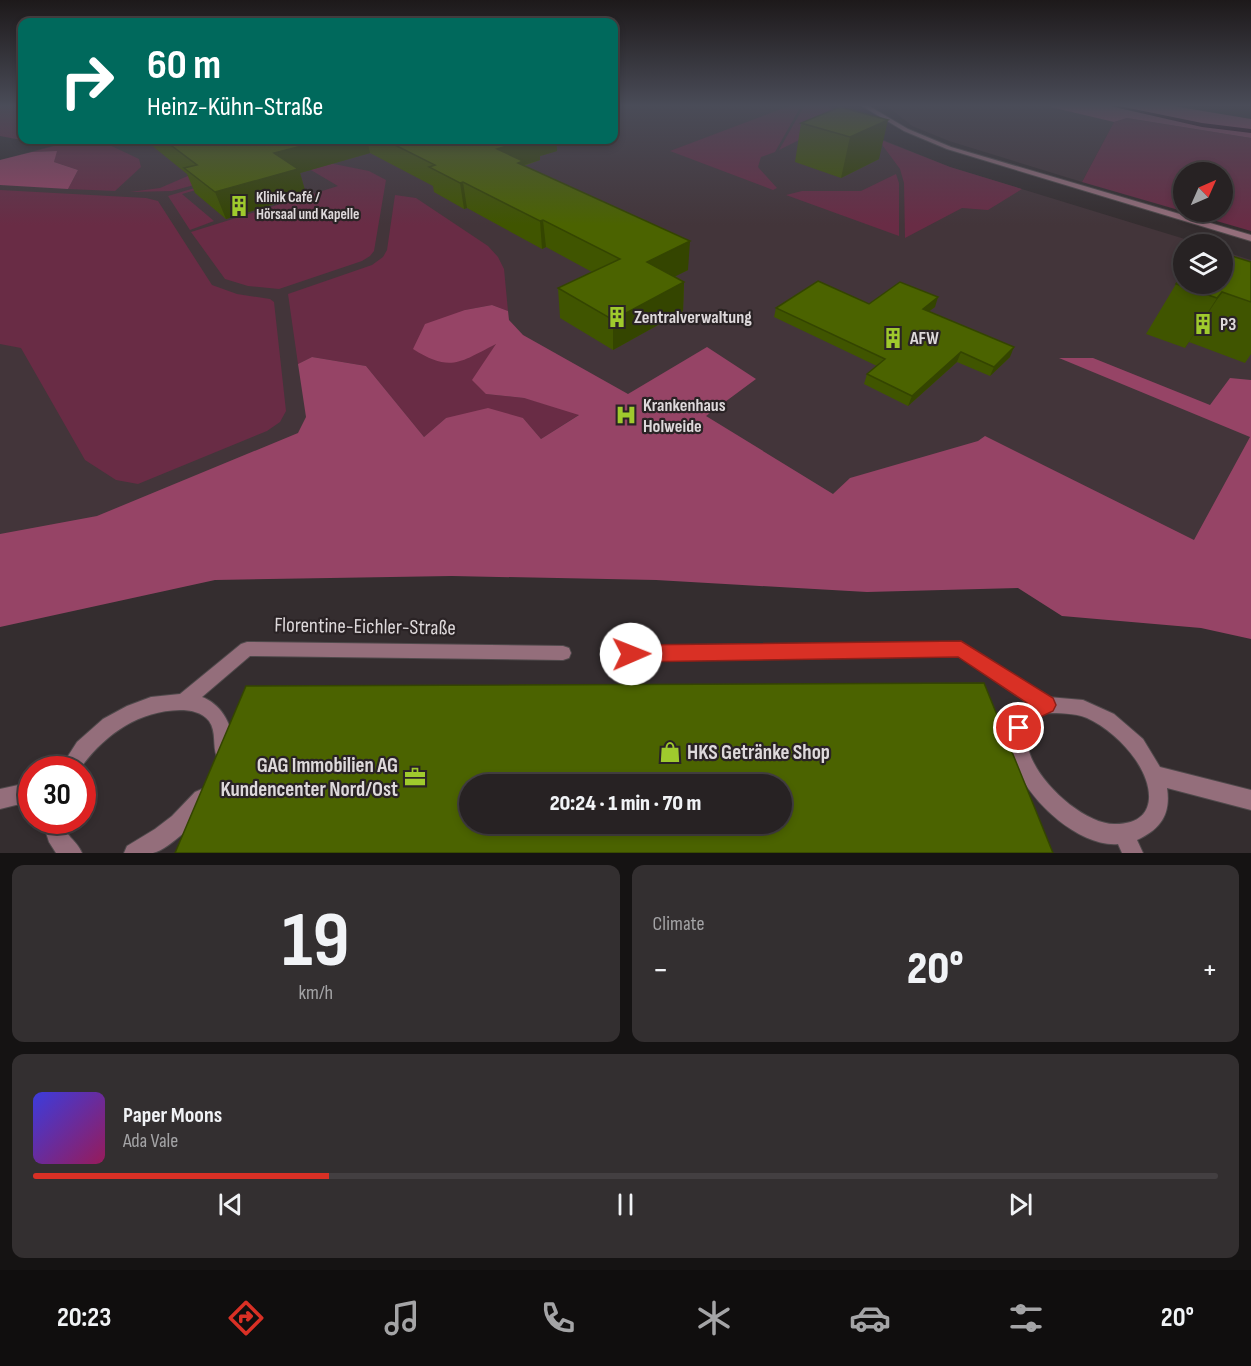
<!DOCTYPE html>
<html lang="en">
<head>
<meta charset="utf-8">
<style>
	:root { --surface:#272223; --page:#332f30; --text:#f1f3f6; --muted:#a4a4a6; --line:#433f41; --accent:#d93025 }
	body { margin:0; font-family:"Sofia Sans Condensed",sans-serif; background:var(--page); color:var(--text); height:100vh; display:flex; flex-direction:column; font-size:22px; white-space:nowrap }
	* { box-sizing:border-box; margin:0 }
	p { font-size:20px; color:var(--muted) }
	.icon { flex:none; width:33px; height:33px; fill:none; stroke:currentColor; stroke-width:2; stroke-linecap:round; stroke-linejoin:round }
	.map { position:relative; height:853px; overflow:hidden }
	.side { display:flex; flex-direction:column; gap:12px; padding:12px; background:#151313; flex:1 }
	.side>* { flex:none }
	.guide { position:absolute; left:18px; top:18px; width:600px; height:126px; border-radius:12px; box-shadow:0 3px 9px #0003,0 0 0 2px var(--line); background:#00695c; color:#fff; overflow:hidden }
	.needle { width:39px; rotate:45deg }
	.buttons { position:absolute; left:1173px; top:162px; display:grid; gap:12px }
	.buttons a { display:grid; place-items:center; width:60px; height:60px; border-radius:50%; background:var(--surface); box-shadow:0 3px 9px #0003,0 0 0 2px var(--line); font-size:30px }
	.speed { position:absolute; left:18px; top:756px; display:flex; gap:12px; font-size:30px; font-weight:700; text-align:center }
	.speed>* { display:grid; place-content:center; width:78px; height:78px; border-radius:50%; background:var(--surface); box-shadow:0 3px 9px #0003,0 0 0 2px var(--line); line-height:1 }
	.speed .limit { border:9px solid #d22; background:#fff; color:#111 }
	.pin { position:absolute; display:grid; place-items:center; width:51px; height:51px; color:#fff; margin:-26px; border:3px solid #fff; border-radius:50%; box-shadow:0 2px 6px #0007 }
	.me { position:absolute; width:66px; margin:-33px; rotate:89deg; stroke-linejoin:round; filter:drop-shadow(0 0 4px #0008) }
	.turn { display:flex; align-items:center; gap:21px; height:126px; padding:0 30px; font-size:27px }
	.turn .icon { width:78px; height:78px; stroke-width:2.5 }
	.turn b { display:block; font-size:42px; line-height:51px }
	.big { font-size:45px; font-weight:800; line-height:1.1 }
	.side .card { flex:1; display:flex; flex-direction:column; justify-content:center; gap:9px; min-width:0; padding:0 21px; border-radius:12px; background:var(--page) }
	.side .dial { align-items:center; gap:0 }
	.dial b { font-size:78px; line-height:1 }
	.song { display:flex; align-items:center; gap:18px }
	.cover { width:72px; height:72px; border-radius:9px; background:linear-gradient(135deg,hsl(240 70% 55%),hsl(330 70% 35%)) }
	.played { height:6px; border-radius:3px; background:linear-gradient(90deg,var(--accent) 25%,var(--line) 25%) }
	.keys { display:flex; justify-content:space-around; direction:ltr }
	.heat { display:flex; justify-content:space-between; align-items:center; font-size:33px; direction:ltr }
	.side .tiles { flex:1; display:grid; gap:12px; grid-template-columns:1fr 1fr }
	.card:last-child { grid-column:span 2 }
	.trip { position:absolute; left:459px; top:774px; width:333px; height:60px; border-radius:30px; background:var(--surface); box-shadow:0 3px 9px #0003,0 0 0 2px var(--line); font-weight:800; line-height:60px; text-align:center }
	.menu { display:flex; height:96px; justify-content:space-around; align-items:center; background:#100e0e; color:var(--muted) }
	.menu .icon { width:42px; height:42px }
	.menu .selected { color:var(--accent) }
	.menu b { font-size:27px; color:var(--text) }
	.map>svg:first-child { display:block }
	.built { fill:#43353a }
	.green { fill:#692c45; fill-rule:evenodd }
	.forest { fill:#964466 }
	.lines { fill:none; stroke-linecap:round; stroke-linejoin:round }
	.stream { fill:#290214; fill-rule:evenodd }
	.street-casing { stroke:#4f494b; stroke-width:2 }
	.street { fill:#946e7b; fill-rule:evenodd }
	.wall { fill:#405500 }
	.shaded-wall { fill:#344500 }
	.building { fill:#4b6300; stroke:#344500; stroke-width:1.5; fill-rule:evenodd }
	.route { fill:#d93025; stroke:#8d1f18; stroke-width:1.5 }
	.labels { text-anchor:middle; stroke-width:4.5; stroke-linejoin:round; paint-order:stroke }
	.far-poi-label { font-size:15px; font-weight:bold; fill:#ded9db; stroke:#2a2325; text-anchor:start }
	.poi-label { font-size:18px; font-weight:bold; fill:#ded9db; stroke:#2a2325; text-anchor:start }
	.near-street-label { font-size:21px; fill:#ded9db; stroke:#2a2325 }
	.near-poi-label { font-size:21px; font-weight:bold; fill:#ded9db; stroke:#2a2325; text-anchor:start }
</style>
</head>
<body>
<div class="map">
<svg width="1251" height="853" viewBox="0 0 1251 853">
	<rect width="100%" height="100%" fill="#342d2f"/>
	<g class="built">
		<polygon points="614,106 828,106 843,118 876,137 950,167 1201,244 1184,244 1184,284 1222,284 1223,251 1251,260 1251,601 843,553 151,581 0,606 0,160 74,140 614,140"/>
		<polygon points="887,106 1052,106 1050,107 1114,122 1082,182 949,141 912,126"/>
	</g>
	<g class="green">
		<polygon points="0,106 22,106 22,140 60,140 43,144 0,136"/>
		<polygon points="789,106 801,106 775,152 761,157 758,167 777,188 773,190 670,151"/>
		<polygon points="804,106 828,106 843,118 779,150"/>
		<path d="M1127 118 1251 138V231L1082 182 1114 122ZM1184 172H1222V212H1184Z"/>
		<polygon points="77,140 99,140 139,159 141,167 115,191 68,189 78,170 54,162 56,151 32,152"/>
		<polygon points="884,141 950,167 1022,189 988,210 962,208 905,238 904,183 900,169 880,142"/>
		<polygon points="304,147 334,164 369,171 386,180 374,251 370,256 362,261 279,289 248,286 225,279 191,232 338,186 277,150"/>
		<polygon points="282,161 172,191 130,192 160,188 204,169"/>
		<polygon points="896,174 899,183 899,236 786,195 802,191 861,191"/>
		<polygon points="211,183 213,185 182,194 214,221 190,230 168,196"/>
		<polygon points="0,190 146,198 158,201 212,285 237,294 270,299 274,302 286,411 280,422 267,431 138,484 116,480 85,460 21,348 0,344"/>
		<polygon points="395,195 416,198 488,246 498,257 504,269 508,311 492,305 465,310 498,344 486,394 524,398 580,414 541,439 523,418 446,418 424,437 366,366 312,357 298,364 288,294 372,265 383,257 387,250"/>
	</g>
	<g class="forest">
		<polygon points="1052,106 1173,106 1251,119 1251,138 1127,118 1114,122 1050,107"/>
		<polygon points="57,151 54,162 78,170 68,189 0,185 0,160 32,152"/>
		<path d="M492 305 508 311 509 320 523 335 628 394 707 347 756 379 706 416 833 494 850 478 978 441 985 436 1194 540 1250 437 1059 358H1093L1210 405 1230 378 1251 380V639L1201 628 1062 616 1018 588 867 592 656 580 452 576 215 580 0 627V534L97 516 298 433 306 417 298 364 312 357 366 366 424 437 446 418 488 408 523 418 541 439 579 415 524 398 486 394 472 380 496 344C460 362 451 373 413 349L425 324 465 310Z"/>
	</g>
	<g class="lines">
		<polygon class="stream" points="1110,106 1119,106 1202,123 1251,129 1251,133 1202,127"/>
		<defs>
			<g id="street">
				<polygon points="862,106 869,106 908,129 951,147 1251,235 1251,241 947,149 904,131"/>
				<path d="M247 642 563 646 569 648 571 653 569 658 563 660 250 656 202 697C224 705 239 734 229 757L223 760 217 757C212 746 217 732 209 721 202 712 190 710 180 710 137 711 103 736 79 770H59L77 742 103 719 127 706 151 697 180 694 241 644Z"/>
				<path d="M961 642 1048 697 1083 700 1114 714 1143 739 1160 767 1251 790V810L1167 788C1171 814 1161 829 1137 840L1143 853H1122L1118 844C1060 849 969 741 1029 704L959 656 608 661 602 659 600 654 602 649 608 647ZM1046 713C1059 713 1074 713 1087 718 1105 726 1124 743 1135 759 1155 787 1158 824 1115 824 1072 825 990 737 1046 713Z"/>
				<polygon points="32,782 32,801 0,809 0,789"/>
				<path d="M202 789 209 792 212 799C205 815 169 850 153 853 144 853 133 853 124 853L127 846 155 829 172 816 195 792Z"/>
				<path d="M42 820H62C64 836 77 840 82 853H56L49 842Z"/>
			</g>
		</defs>
		<use href="#street" class="street-casing"/>
		<use href="#street" class="street"/>
	</g>
	<g class="wall">
		<polygon points="840,107 879,159 841,178 795,162 801,123"/>
		<polygon points="145,140 556,140 557,151 540,156 540,160 524,166 688,270 675,276 684,282 683,311 613,350 560,318 558,288 592,272 546,247 542,249 467,208 464,209 434,192 433,186 370,153 300,173 306,194 226,219 195,193 187,174"/>
		<polygon points="1251,262 1251,354 1245,363 1189,342 1185,348 1146,334 1176,284"/>
		<polygon points="869,304 935,307 929,311 1010,357 990,376 957,362 908,406 864,384 867,374 877,366 774,317 776,308"/>
	</g>
	<g class="shaded-wall">
		<polygon points="888,120 879,159 841,178 850,137"/>
		<polygon points="325,140 367,140 370,153 300,173 306,194 226,219 215,192 274,153"/>
		<polygon points="527,140 556,140 557,151 540,156 540,160 524,165 526,186 497,149"/>
		<polygon points="463,182 467,208 464,209 460,183"/>
		<polygon points="543,220 546,247 542,249 540,221"/>
		<polygon points="690,241 688,270 646,291 647,262"/>
		<polygon points="684,282 683,311 613,350 613,320"/>
		<polygon points="1222,292 1189,342 1185,348 1217,298"/>
		<polygon points="938,297 935,307 920,318 923,309"/>
		<polygon points="1014,347 1010,357 990,376 994,367"/>
		<polygon points="961,352 957,362 908,406 912,396"/>
	</g>
	<g class="building">
		<polygon points="840,107 888,120 850,137 801,123"/>
		<polygon points="164,140 325,140 274,153 298,169 215,192 184,168 197,165"/>
		<polygon points="385,140 527,140 497,149 523,161 518,163 690,241 647,262 684,282 613,320 558,288 620,259 543,220 540,221 463,182 460,183 429,167 435,165"/>
		<polygon points="1222,253 1251,262 1251,302 1222,292 1217,298 1176,284 1184,275 1184,284 1222,284"/>
		<polygon points="818,281 869,304 900,282 938,297 923,309 1014,347 994,367 961,352 912,396 867,374 885,359 776,308"/>
		<path d="M984 683 1053 853H175L246 686ZM470 784H782V824H470Z"/>
	</g>
	<linearGradient id="sky" x2="0" y2="1"><stop stop-color="#1d191a"/><stop offset="0.47" stop-color="#4a4c58"/><stop offset="1" stop-color="#4a4c58" stop-opacity="0"/></linearGradient>
	<rect width="1251" height="225" fill="url(#sky)"/>
	<path class="route" d="M961 641 1053 698 1056 705 1053 711 1036 719 1027 735 1019 738 1012 735 1009 728C1013 719 1018 708 1027 703L958 657 631 662 625 660 622 654 625 648 631 645Z"/>
	<defs>
		<symbol id="building-bare" viewBox="-9 -9 18 18"><path d="M-4-6H4V6H1V3H-1V6H-4ZM-2.5-4.3h1.7v1.8h-1.7ZM.8-4.3h1.7v1.8H.8ZM-2.5-1h1.7V.8h-1.7ZM.8-1h1.7V.8H.8Z" fill="#9fca2d" stroke="#2a2325" stroke-width="2.5" paint-order="stroke"/></symbol>
		<symbol id="hospital-bare" viewBox="-9 -9 18 18"><path d="M-5-5h3v3.5h4V-5h3V5h-3V1.5h-4V5h-3Z" fill="#9fca2d" stroke="#2a2325" stroke-width="2.5" paint-order="stroke"/></symbol>
		<symbol id="shop-bare" viewBox="-9 -9 18 18"><path d="M-5-2.5h2.3a2.7 3.5 0 0 1 5.4 0H5L5.5 6h-11ZM-1.5-2.5h3a1.5 2.3 0 0 0-3 0Z" fill="#9fca2d" stroke="#2a2325" stroke-width="2.5" paint-order="stroke"/></symbol>
		<symbol id="office-bare" viewBox="-9 -9 18 18"><path d="M-6-3h4V-5.5h4V-3h4V5H-6ZM-1-4.5V-3h2v-1.5ZM-6 0V1H6V0Z" fill="#9fca2d" stroke="#2a2325" stroke-width="2.5" paint-order="stroke"/></symbol>
	</defs>
	<g fill-rule="evenodd">
		<use href="#building-bare" x="224" y="191" width="30" height="30"/>
		<use href="#building-bare" x="602" y="302" width="30" height="30"/>
		<use href="#building-bare" x="1188" y="309" width="30" height="30"/>
		<use href="#building-bare" x="878" y="323" width="30" height="30"/>
		<use href="#hospital-bare" x="611" y="400" width="30" height="30"/>
		<use href="#shop-bare" x="655" y="737" width="30" height="30"/>
		<use href="#office-bare" x="400" y="762" width="30" height="30"/>
	</g>
	<g class="labels">
		<g class="far-poi-label">
			<text x="256" y="202">Klinik Café /<tspan x="256" dy="17">Hörsaal und Kapelle</tspan></text>
		</g>
		<g class="poi-label">
			<text x="634" y="323">Zentralverwaltung</text>
			<text x="1220" y="330">P3</text>
			<text x="910" y="344">AFW</text>
			<text x="643" y="411">Krankenhaus<tspan x="643" dy="21">Holweide</tspan></text>
		</g>
		<g class="near-street-label">
			<text transform="translate(365 626) rotate(1)" y="7">Florentine-Eichler-Straße</text>
		</g>
		<g class="near-poi-label">
			<text x="687" y="759">HKS Getränke Shop</text>
			<text x="398" y="772" text-anchor="end">GAG Immobilien AG<tspan x="398" dy="24">Kundencenter Nord/Ost</tspan></text>
		</g>
	</g>
</svg>
<div class="buttons">
<a><svg class="needle" viewBox="-14 -14 28 28"><path d="M0-13l5 13h-10z" fill="#e53935"/><path d="M0 13l5-13h-10z" fill="#a4a4a6"/></svg></a>
<a><svg class="icon" aria-label="layers" viewBox="0 0 24 24"><path d="M12 4l9 5-9 5-9-5zM3 14l9 5 9-5"/></svg></a>
</div>
<div class="speed"><div class="limit">30</div></div>
<div class="pin" style="left:1019px;top:728px;background:#d93025"><svg class="icon" aria-label="arrive" viewBox="0 0 24 24"><path d="M6 21V4h12l-3 4 3 4H6"/></svg></div>
<svg class="me" style="left:631px;top:654px" viewBox="-20 -20 40 40"><circle r="19" fill="#fff"/><path d="M0-13L10 11 0 6-10 11z" fill="#d93025"/></svg>
<div class="trip">20:24 · 1 min · 70 m</div>
<div class="guide">
<div class="turn"><svg class="icon" aria-label="right" viewBox="0 0 24 24"><path d="M7 20v-9h11M14 6l5 5-5 5"/></svg><div><b>60 m</b>Heinz-Kühn-Straße</div></div>
</div>
</div>
<section class="side">
<div class="tiles">
<div class="card dial"><b>19</b><p>km/h</p></div>
<div class="card"><p>Climate</p>
<div class="heat"><a>−</a><b class="big">20°</b><a>+</a></div>
</div>
<div class="card">
<div class="song"><i class="cover"></i><div><b>Paper Moons</b><p>Ada Vale</p></div></div>
<div class="played"></div>
<div class="keys"><svg class="icon" aria-label="previous" viewBox="0 0 24 24"><path d="M18 5L8 12l10 7zM5 5v14"/></svg><svg class="icon" aria-label="pause" viewBox="0 0 24 24"><path d="M8 5v14M16 5v14"/></svg><svg class="icon" aria-label="next" viewBox="0 0 24 24"><path d="M6 5l10 7-10 7zM19 5v14"/></svg></div>
</div>
</div>
</section>
<nav class="menu">
<b>20:23</b>
<svg class="icon selected" aria-label="directions" viewBox="0 0 24 24"><path d="M12 3l9 9-9 9-9-9zM9 14v-3h6M13 9l2 2-2 2"/></svg>
<svg class="icon" aria-label="music" viewBox="0 0 24 24"><path d="M9 18V5l10-2v13"/><circle cx="6" cy="18" r="3"/><circle cx="16" cy="16" r="3"/></svg>
<svg class="icon" aria-label="phone" viewBox="0 0 24 24"><path d="M5 4h4l2 5-3 2q2 4 5 5l2-3 5 2v4C11 20 4 13 5 4z"/></svg>
<svg class="icon" aria-label="climate" viewBox="0 0 24 24"><path d="M12 3v18M4 7l16 10M4 17L20 7"/></svg>
<svg class="icon" aria-label="car" viewBox="0 0 24 24"><path d="M5 17H2v-5l4-1 3-4h7l3 4 3 1v5h-3M9 17h6M6 11h13"/><circle cx="7" cy="17" r="2"/><circle cx="17" cy="17" r="2"/></svg>
<svg class="icon" aria-label="filters" viewBox="0 0 24 24"><path d="M4 7h16M4 17h16"/><circle cx="9" cy="7" r="2"/><circle cx="15" cy="17" r="2"/></svg>
<b>20°</b>
</nav>
</body>
</html>
